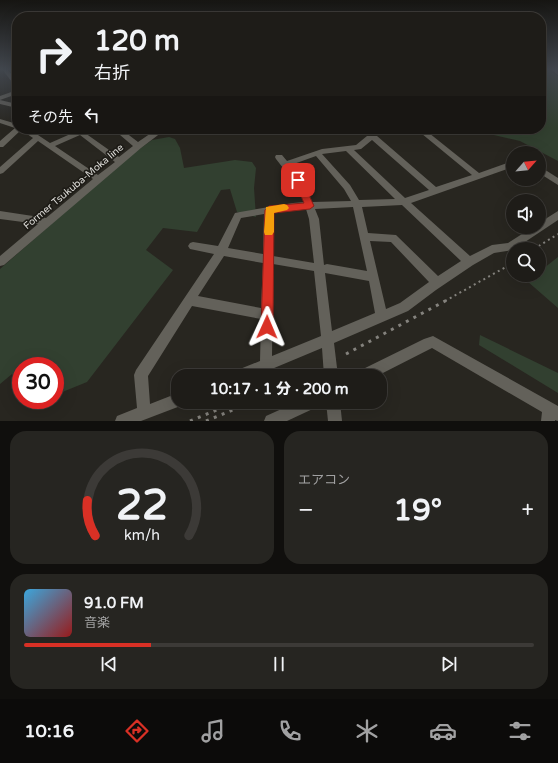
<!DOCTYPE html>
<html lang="ja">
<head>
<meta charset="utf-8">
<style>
	:root { --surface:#1e1c18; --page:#262521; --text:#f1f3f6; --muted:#a1a1a2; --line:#3c3a37; --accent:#d93025 }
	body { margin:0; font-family:"Varela Round","Noto Sans JP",sans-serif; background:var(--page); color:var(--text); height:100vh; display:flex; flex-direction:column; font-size:15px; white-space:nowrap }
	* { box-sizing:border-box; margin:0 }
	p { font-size:13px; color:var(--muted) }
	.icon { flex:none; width:22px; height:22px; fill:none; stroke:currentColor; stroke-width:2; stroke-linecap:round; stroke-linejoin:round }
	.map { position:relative; height:421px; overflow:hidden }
	.drawer { display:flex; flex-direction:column; gap:10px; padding:10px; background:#100f0d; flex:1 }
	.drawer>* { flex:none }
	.banner { position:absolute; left:12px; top:12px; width:534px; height:122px; border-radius:16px; box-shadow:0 4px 16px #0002,0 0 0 1px var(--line); background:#1e1c18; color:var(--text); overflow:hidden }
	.needle { width:26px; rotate:63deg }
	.tools { position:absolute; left:506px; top:146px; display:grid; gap:8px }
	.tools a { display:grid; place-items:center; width:40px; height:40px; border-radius:50%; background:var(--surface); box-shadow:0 4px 16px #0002,0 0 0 1px var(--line); font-size:20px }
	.speed { position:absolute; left:12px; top:357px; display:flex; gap:8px; font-size:20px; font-weight:700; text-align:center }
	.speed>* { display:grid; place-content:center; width:52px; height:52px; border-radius:50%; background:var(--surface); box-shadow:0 4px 16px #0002,0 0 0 1px var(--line); line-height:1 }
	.speed .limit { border:6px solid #d22; background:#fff; color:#111 }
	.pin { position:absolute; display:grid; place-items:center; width:34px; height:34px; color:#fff; margin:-17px; border-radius:8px; box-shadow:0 2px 6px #0006 }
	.me { position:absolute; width:44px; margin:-22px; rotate:1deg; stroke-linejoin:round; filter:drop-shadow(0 0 3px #0008) }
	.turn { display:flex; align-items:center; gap:14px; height:84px; padding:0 16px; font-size:18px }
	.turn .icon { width:52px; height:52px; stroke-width:2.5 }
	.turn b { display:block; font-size:28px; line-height:34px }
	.then { display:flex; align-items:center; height:38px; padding:0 16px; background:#0003; gap:8px; font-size:15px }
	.big { font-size:30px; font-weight:800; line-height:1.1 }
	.drawer .card { flex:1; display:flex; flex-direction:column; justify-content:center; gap:6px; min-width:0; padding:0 14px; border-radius:16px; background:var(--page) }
	.drawer .dial { align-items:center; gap:0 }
	.dial svg { height:104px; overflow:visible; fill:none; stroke:var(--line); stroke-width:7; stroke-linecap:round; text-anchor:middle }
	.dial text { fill:var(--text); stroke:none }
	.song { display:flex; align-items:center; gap:12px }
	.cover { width:48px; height:48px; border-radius:6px; background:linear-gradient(135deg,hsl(200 70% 55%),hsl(0 70% 35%)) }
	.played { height:4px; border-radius:2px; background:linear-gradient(90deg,var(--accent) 25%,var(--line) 25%) }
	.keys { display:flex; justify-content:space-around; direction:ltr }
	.heat { display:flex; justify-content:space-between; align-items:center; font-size:22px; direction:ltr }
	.drawer .tiles { flex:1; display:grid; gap:10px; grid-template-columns:1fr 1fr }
	.card:last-child { grid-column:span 2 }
	.trip { position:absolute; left:171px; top:369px; width:216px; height:40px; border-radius:16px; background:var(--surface); box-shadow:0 4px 16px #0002,0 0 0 1px var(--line); font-weight:800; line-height:40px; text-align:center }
	.dock { display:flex; height:64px; justify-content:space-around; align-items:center; background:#0c0b0a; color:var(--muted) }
	.dock .icon { width:28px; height:28px }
	.dock .selected { color:var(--accent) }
	.dock b { font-size:18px; color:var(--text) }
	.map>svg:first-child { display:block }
	.green { fill:#324030 }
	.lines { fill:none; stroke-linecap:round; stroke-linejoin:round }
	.minor { fill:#63615a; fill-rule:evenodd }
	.rail-far1 { stroke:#84827d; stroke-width:2; stroke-dasharray:2 3.5; stroke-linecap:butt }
	.rail { stroke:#84827d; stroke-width:3; stroke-dasharray:3 5.5; stroke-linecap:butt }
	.route { fill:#d93025; stroke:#8d1f18 }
	.slow { fill:#f59e0b }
	.labels { text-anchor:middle; stroke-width:3.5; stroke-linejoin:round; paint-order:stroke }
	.street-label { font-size:10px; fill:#dcdbd7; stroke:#1e1c17 }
</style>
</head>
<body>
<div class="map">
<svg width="558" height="421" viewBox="0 0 558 421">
	<rect width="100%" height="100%" fill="#282620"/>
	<g class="green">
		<polygon points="541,69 547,69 558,76 558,161 520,141 468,129 541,129"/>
		<polygon points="169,137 175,139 180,148 184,168 235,160 252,162 256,168 254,188 256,217 237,212 230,189 221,190 197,232 163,228 146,250 173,270 87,382 55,395 55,366 21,366 21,390 12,374 0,384 0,269 127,158 152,140"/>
		<polygon points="558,257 558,308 527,281 535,275 539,275 539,272"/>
		<polygon points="480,335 558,373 558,393 479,345"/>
	</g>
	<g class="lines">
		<g class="minor">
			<polygon points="2,69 7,69 17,81 17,87 15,86"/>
			<polygon points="551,69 557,69 558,75"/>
			<polygon points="17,90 17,94 0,100 0,96"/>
			<polygon points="0,100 17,104 17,108 0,104"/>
			<path d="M0 119 17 124V129H29L50 143 75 132 72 129H88L87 131 85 133 119 157 133 146 113 129H121L138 142 157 129H166L141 148 4 265 0 266V256L38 224 0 219V211L46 218 93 179 38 141 3 173 0 174V167L33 138 21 130 3 147H0V141L15 128 0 123ZM80 135 115 162 98 175 55 146Z"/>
			<path d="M416 129H424L479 173 513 161V167L411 203 470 256 492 245 508 243 533 227H539V223L558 211V220L513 250 494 253 473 265 436 290 408 311 334 343 338 376H324L322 348 255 376H233L235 371 260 361 261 319 192 306 148 376 150 404 178 393V402H184L183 405 141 421H115L117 416 137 408 134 375 136 370 214 254 190 249 188 246 190 243 193 242 218 246 235 213 240 212 293 203 304 202 298 187 276 159 275 157 276 155H282L287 161 322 149 356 145 367 136H377L436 187 472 175ZM372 140 429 190 405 198 354 150 361 149ZM346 151 395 199 359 200 350 185 322 154ZM316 156 344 189 351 201 312 202 305 184 291 165ZM402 205 461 261 438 276 396 235 368 233 362 207ZM353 207 367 271 327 264 324 265 319 219 315 209ZM293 209H306L309 219 314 263 273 256V213ZM264 214 263 254 228 248 241 218ZM370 241 391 242 429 282 400 303 386 309ZM224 256 263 263 261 308 198 296ZM273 264 314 271 321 336 272 356ZM325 273 369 281 375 313 332 331Z"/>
			<polygon points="539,166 558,178 558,185 539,173"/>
			<polygon points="433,336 558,406 558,421 555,420 555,421 541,421 542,412 432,348 377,376 357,376 359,371 424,339"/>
			<polygon points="297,402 319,402 317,407 287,421 264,421 266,416"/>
			<polygon points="326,402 340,402 342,421 328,421"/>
		</g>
		<g class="rail-far1">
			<polyline points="534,249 558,234"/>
			<polyline points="445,301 513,263"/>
		</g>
		<g class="rail">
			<polyline points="346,354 447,300"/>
			<polyline points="296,376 311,369"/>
			<polyline points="190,421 236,402"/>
			<polyline points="206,421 252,402"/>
		</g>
	</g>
	<linearGradient id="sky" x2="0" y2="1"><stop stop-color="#161512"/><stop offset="0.54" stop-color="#42474e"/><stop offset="1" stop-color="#42474e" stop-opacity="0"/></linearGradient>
	<rect width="558" height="128" fill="url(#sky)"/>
	<polygon class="route" points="298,177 302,180 314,206 310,209 274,213 273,327 271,332 267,333 263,332 261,327 265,210 269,206 304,203 294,180"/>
	<polygon class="slow" points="284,204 287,205 289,208 287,210 274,213 274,232 272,235 265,235 264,232 266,207"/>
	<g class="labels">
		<g class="street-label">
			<text transform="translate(73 186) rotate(-40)" y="4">Former Tsukuba-Moka line</text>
		</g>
	</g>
</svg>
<div class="tools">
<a><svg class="needle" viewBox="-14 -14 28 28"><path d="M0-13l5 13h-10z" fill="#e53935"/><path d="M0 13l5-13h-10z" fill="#a1a1a2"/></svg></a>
<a><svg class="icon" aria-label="sound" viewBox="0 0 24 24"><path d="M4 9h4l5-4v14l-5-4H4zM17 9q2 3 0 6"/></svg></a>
<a><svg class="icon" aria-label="search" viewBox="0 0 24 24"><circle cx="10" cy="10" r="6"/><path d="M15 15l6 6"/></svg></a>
</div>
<div class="speed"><div class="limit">30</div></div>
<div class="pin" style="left:298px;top:180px;background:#d93025"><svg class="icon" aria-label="arrive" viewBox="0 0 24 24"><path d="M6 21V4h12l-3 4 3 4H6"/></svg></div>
<svg class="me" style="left:267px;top:327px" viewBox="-20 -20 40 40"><path d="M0-17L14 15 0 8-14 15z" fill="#d93025" stroke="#fff" stroke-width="4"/></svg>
<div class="trip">10:17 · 1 分 · 200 m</div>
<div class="banner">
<div class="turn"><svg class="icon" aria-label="right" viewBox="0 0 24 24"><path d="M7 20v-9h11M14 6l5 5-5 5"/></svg><div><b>120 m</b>右折</div></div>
<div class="then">その先<svg class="icon" aria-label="left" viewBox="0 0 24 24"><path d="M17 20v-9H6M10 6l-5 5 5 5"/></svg></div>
</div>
</div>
<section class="drawer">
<div class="tiles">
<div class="card dial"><svg viewBox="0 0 100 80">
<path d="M14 69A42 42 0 1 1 86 69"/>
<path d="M14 69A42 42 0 0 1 8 42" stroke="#d93025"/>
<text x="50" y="56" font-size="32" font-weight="700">22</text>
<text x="50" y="72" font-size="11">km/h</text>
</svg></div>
<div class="card"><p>エアコン</p>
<div class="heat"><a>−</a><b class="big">19°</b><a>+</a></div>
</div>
<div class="card">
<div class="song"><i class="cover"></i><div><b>91.0 FM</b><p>音楽</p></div></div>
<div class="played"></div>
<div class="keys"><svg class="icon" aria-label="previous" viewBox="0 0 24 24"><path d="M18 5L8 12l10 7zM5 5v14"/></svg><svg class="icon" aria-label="pause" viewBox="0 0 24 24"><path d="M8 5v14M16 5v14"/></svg><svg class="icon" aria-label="next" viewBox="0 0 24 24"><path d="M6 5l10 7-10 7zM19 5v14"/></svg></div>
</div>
</div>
</section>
<nav class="dock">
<b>10:16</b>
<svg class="icon selected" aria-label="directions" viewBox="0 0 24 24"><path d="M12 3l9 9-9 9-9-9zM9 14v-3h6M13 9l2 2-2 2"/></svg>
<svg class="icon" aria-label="music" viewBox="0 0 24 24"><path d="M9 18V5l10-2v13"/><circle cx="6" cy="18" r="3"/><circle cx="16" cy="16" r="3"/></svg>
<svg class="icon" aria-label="phone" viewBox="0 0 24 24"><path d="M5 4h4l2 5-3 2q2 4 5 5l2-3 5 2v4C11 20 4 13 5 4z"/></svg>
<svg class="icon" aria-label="climate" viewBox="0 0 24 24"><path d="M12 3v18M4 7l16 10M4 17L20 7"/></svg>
<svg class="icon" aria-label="car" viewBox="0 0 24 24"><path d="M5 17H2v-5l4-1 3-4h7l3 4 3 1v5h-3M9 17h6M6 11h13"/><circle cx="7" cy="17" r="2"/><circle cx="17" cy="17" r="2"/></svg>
<svg class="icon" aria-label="filters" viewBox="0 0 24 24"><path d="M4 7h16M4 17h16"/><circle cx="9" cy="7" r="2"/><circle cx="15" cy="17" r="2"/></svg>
</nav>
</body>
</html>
